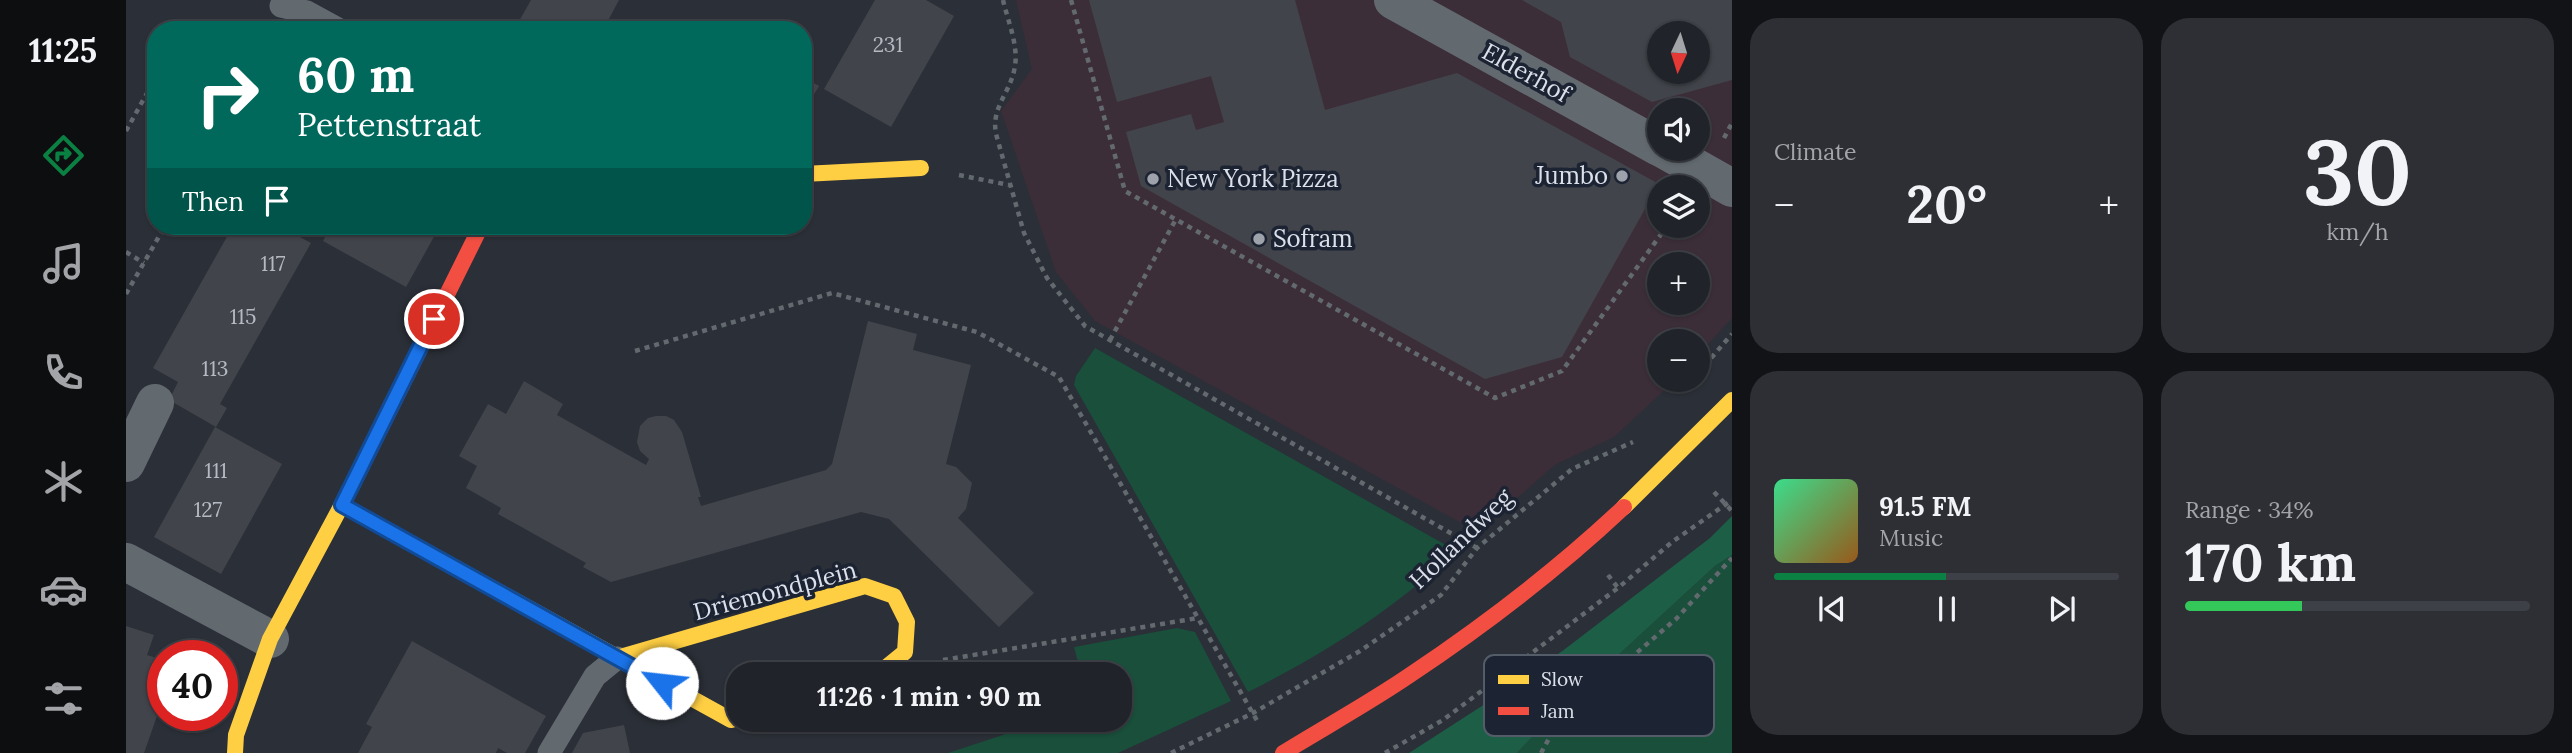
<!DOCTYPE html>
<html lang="en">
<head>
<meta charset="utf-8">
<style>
	:root { --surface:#202329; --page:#2d2f35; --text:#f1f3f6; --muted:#a2a4a8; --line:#3d4046; --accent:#0b8043 }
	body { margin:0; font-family:Lora,serif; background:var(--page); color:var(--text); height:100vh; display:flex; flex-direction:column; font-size:26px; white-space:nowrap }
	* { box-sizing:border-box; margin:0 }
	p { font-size:23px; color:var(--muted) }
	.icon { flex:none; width:38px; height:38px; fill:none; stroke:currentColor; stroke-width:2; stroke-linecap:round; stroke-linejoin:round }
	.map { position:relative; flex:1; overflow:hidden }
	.panel { display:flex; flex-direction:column; gap:18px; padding:18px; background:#121317; width:840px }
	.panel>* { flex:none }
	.hud { position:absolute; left:21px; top:21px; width:665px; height:214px; border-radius:28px; box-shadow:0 2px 5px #0004,0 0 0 2px var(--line); background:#00695c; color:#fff; overflow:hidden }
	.needle { width:46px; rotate:184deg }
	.controls { position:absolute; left:1521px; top:21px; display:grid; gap:14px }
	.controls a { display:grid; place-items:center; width:63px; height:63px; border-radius:50%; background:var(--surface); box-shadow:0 2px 5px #0004,0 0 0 2px var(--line); font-size:35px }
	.speed { position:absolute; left:21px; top:640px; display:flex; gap:14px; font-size:35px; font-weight:700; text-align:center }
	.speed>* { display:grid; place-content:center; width:91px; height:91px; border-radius:50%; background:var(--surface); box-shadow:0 2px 5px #0004,0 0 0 2px var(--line); line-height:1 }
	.speed .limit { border:10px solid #d22; background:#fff; color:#111 }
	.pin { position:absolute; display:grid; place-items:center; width:60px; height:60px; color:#fff; margin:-30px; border:4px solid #fff; border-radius:50%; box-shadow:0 2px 7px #0007 }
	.me { position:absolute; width:77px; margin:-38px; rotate:299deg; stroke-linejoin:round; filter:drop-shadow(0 0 5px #0008) }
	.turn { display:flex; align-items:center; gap:24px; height:147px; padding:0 35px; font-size:32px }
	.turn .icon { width:91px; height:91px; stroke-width:2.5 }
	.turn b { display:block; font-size:49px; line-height:60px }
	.then { display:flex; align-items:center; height:66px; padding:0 35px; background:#0003; gap:14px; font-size:26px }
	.big { font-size:52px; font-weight:700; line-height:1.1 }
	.panel .tile { flex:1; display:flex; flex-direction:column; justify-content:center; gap:10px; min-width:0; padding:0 24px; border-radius:28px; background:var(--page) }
	.panel .dial { align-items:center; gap:0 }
	.dial b { font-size:91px; line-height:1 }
	.song { display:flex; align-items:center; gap:21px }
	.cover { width:84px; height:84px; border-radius:10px; background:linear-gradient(135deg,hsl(150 70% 55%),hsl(30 70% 35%)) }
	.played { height:7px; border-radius:4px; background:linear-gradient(90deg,var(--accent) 50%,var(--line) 50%) }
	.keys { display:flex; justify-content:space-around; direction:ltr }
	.heat { display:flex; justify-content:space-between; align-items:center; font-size:38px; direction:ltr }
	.charge { height:10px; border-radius:5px; background:linear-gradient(90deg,#34c759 34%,var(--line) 0) }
	.panel .tiles { flex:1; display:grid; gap:18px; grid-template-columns:repeat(2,1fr) }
	.trip { position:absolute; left:600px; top:662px; width:406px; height:70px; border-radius:28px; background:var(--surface); box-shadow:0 2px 5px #0004,0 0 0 2px var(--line); font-weight:700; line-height:70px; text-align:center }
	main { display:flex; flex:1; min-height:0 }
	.dock { display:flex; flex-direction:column; width:126px; justify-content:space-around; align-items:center; background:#0d0e10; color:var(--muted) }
	.dock .icon { width:49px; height:49px }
	.dock .on { color:var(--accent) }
	.dock b { font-size:32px; color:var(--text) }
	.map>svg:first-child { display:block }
	.commercial { fill:#3c2e39; fill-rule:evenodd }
	.green { fill:#194f3b }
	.forest { fill:#1d5e47 }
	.building { fill:#42444b; fill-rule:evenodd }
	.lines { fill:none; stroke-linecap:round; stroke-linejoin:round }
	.path { stroke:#636a6f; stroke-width:4.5; stroke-dasharray:5 5; stroke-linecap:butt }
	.lane { stroke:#626a70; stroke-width:23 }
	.street { stroke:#626a70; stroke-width:38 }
	.slow { stroke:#ffcf43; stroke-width:16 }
	.jam { stroke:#f24e42; stroke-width:16 }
	.route-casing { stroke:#114b97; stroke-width:18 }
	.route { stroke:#1a73e8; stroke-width:12 }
	.poi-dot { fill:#9da2ab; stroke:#1c2332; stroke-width:2.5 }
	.labels { text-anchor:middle; stroke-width:7; stroke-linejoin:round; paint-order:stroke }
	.number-label { font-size:21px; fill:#b5b9c2 }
	.street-label { font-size:24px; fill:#dbe0ea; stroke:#1c2332 }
	.poi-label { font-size:24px; fill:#dbe0ea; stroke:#1c2332; text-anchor:start }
	.key { fill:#1c2332; stroke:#555c69; stroke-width:2 }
	.key-label { font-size:19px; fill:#dbe0ea }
</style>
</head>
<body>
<main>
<nav class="dock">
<b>11:25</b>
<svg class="icon on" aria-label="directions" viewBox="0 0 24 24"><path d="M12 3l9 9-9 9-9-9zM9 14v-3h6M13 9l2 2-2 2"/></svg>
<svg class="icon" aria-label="music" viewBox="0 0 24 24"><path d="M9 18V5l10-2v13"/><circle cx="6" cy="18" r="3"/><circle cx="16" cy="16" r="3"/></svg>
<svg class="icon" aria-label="phone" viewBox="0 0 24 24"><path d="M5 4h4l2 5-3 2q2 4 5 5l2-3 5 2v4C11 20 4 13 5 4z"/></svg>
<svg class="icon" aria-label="climate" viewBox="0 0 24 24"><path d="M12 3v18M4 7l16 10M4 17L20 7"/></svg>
<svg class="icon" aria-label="car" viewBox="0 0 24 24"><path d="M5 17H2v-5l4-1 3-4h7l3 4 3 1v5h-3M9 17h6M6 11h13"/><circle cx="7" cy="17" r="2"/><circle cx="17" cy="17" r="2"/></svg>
<svg class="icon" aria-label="filters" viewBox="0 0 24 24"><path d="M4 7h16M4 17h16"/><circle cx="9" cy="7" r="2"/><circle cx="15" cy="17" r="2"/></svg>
</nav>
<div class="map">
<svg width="1606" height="753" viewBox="0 0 1606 753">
	<rect width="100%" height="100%" fill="#2b2f37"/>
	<path class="commercial" d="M890 0H1606V318L1572 355V341H1533V380H1548L1547 382 1488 437 1430 464 1352 532 969 321 930 272 875 111 906 69ZM1533 33H1572V72H1533ZM1533 110H1572V149H1533ZM1533 187H1572V226H1533ZM1533 264H1572V303H1533Z"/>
	<g class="green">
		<path d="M969 348 1327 549C1311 571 1290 586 1268 603 1222 638 1174 666 1122 692L948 385 950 376Z"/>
		<polygon points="1606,555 1606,753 1391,753 1427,715 1589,566"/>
		<polygon points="1051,628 1069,632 1105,701 992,753 822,753 925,719 994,719 994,674 955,674 948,647"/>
	</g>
	<polygon class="forest" points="1606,516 1606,555 1589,566 1427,715 1391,753 1283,753 1390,684 1439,649 1584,538"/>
	<g class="building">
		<polygon points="405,0 493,0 477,30 388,30"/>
		<polygon points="749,0 800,0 828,16 765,127 698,89"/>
		<polygon points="963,0 1169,0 1199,110 1331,73 1533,184 1436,357 1359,379 1015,186 1000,132 1065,114 1070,130 1098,122 1085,76 991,102"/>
		<path d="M1396 0H1606V80L1526 102 1444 57 1435 22ZM1533 33H1572V72H1533Z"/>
		<polygon points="677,77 693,86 677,113"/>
		<polygon points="107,226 154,226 185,243 94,404 101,408 90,427 43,400 52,382 27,368"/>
		<polygon points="205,226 314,226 280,287 197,241"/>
		<polygon points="742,321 791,334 787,350 845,365 820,464 830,467 846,483 840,509 832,518 908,593 873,627 763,519 735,512 485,582 457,567 460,563 372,514 375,508 340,488 351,466 333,456 362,404 380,414 398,381 437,404 431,415 520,465 523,459 514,451 511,442 514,426 522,418 530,416 540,416 548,420 556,432 575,497 572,497 575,506 700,470 706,464"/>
		<polygon points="89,427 156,464 95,574 28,537"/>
		<polygon points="0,626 28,635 21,655 37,660 37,699 18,753 0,753"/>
		<polygon points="286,641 420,716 399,753 381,753 372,748 370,753 232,753 246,727 240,724"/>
		<polygon points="498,725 504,753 446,753 457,733"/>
	</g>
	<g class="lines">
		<g class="path">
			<path d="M877 0C882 22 894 48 888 71 883 94 865 108 870 134L898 233 921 278 959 326 1351 548"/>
			<polyline points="945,0 999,191 1369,398 1436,371 1541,226"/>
			<polyline points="56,30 60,23"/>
			<polyline points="0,131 30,77"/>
			<polyline points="1598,138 1606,123"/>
			<polyline points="833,175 883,185"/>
			<polyline points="0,252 18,263"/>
			<polyline points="0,294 39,226"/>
			<polyline points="984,340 1050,219"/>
			<polyline points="509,351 706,293 851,332 933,377 1133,724"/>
			<polyline points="1572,373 1606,334"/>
			<polyline points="1588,492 1606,511"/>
			<polyline points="1482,575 1492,588"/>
			<polyline points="817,660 1072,618"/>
			<polyline points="1045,753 1127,713 1234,651 1315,595 1351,548 1446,469 1507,442"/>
			<polyline points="1259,753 1317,720 1492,588 1546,542 1606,500"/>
			<polyline points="1415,753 1425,735 1500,662 1550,619 1606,558"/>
		</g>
		<g class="lane">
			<polyline points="155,6 181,12 214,30"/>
			<polyline points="423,753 469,676 491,658"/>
		</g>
		<g class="street">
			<polyline points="1267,0 1533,147"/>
			<polyline points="1537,149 1606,188"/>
			<polyline points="0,463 29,403"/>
			<polyline points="0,562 144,639"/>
		</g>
		<g class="slow">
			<polyline points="677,174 795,168"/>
			<polyline points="216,505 605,720 612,718"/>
			<polyline points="1498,507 1606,400"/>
			<polyline points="491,658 739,586 768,596 781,622 779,652 752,674"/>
			<polyline points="109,753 110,735 144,639 227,484"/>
		</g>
		<g class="jam">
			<polyline points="227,484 355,226"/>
			<path d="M1157 753C1199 727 1243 703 1284 675 1359 625 1432 569 1498 507"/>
		</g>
	</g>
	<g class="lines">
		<defs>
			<polyline id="route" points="308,319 216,505 536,683"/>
		</defs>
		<use href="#route" class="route-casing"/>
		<use href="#route" class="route"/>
	</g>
	<g class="poi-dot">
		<circle cx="1496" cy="176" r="7"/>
		<circle cx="1027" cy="179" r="7"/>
		<circle cx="1133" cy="239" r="7"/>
	</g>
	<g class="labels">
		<g class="number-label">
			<text x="762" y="52">231</text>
			<text x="147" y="271">117</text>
			<text x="117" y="324">115</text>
			<text x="89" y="376">113</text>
			<text x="90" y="478">111</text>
			<text x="82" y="517">127</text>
		</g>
		<g class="street-label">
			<text transform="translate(1400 73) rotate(29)" y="8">Elderhof</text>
			<text transform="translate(1335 539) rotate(-44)" y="8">Hollandweg</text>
			<text transform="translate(649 591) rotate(-15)" y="8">Driemondplein</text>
		</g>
		<g class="poi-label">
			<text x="1482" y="184" text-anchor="end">Jumbo</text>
			<text x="1041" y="187">New York Pizza</text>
			<text x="1147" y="247">Sofram</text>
		</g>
	</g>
	<rect x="1358" y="655" width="230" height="81" rx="10" class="key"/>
	<rect x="1372" y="675" width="31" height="9" fill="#ffcf43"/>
	<rect x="1372" y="707" width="31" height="8" fill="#f24e42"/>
	<g class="key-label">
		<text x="1415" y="686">Slow</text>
		<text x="1415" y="718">Jam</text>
	</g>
</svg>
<div class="controls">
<a><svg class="needle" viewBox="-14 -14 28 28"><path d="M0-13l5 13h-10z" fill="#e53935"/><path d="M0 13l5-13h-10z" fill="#a2a4a8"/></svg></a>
<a><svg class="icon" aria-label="sound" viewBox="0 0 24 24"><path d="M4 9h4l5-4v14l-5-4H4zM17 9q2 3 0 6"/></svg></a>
<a><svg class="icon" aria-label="layers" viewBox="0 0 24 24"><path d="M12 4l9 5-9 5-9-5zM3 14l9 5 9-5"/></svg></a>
<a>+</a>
<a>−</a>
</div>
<div class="speed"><div class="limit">40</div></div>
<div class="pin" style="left:308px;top:319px;background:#d93025"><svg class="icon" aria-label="arrive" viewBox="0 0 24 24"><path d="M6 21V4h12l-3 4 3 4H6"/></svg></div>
<svg class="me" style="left:536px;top:683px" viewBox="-20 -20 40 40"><circle r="19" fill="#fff"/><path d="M0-13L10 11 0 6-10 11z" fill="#1a73e8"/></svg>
<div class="trip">11:26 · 1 min · 90 m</div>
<div class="hud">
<div class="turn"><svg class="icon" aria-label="right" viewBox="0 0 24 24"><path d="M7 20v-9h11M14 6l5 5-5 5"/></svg><div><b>60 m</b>Pettenstraat</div></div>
<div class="then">Then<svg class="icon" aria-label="arrive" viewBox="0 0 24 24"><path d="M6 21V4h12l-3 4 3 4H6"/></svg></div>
</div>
</div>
<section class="panel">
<div class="tiles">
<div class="tile"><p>Climate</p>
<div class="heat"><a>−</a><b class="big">20°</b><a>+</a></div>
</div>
<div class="tile dial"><b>30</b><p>km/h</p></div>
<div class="tile">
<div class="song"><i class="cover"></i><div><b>91.5 FM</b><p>Music</p></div></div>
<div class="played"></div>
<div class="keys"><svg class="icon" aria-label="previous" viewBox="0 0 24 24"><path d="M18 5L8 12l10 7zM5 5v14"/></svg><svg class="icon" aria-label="pause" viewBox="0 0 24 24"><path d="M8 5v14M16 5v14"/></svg><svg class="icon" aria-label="next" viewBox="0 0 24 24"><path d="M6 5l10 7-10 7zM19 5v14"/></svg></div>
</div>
<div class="tile"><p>Range · 34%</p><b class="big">170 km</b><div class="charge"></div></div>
</div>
</section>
</main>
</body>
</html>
